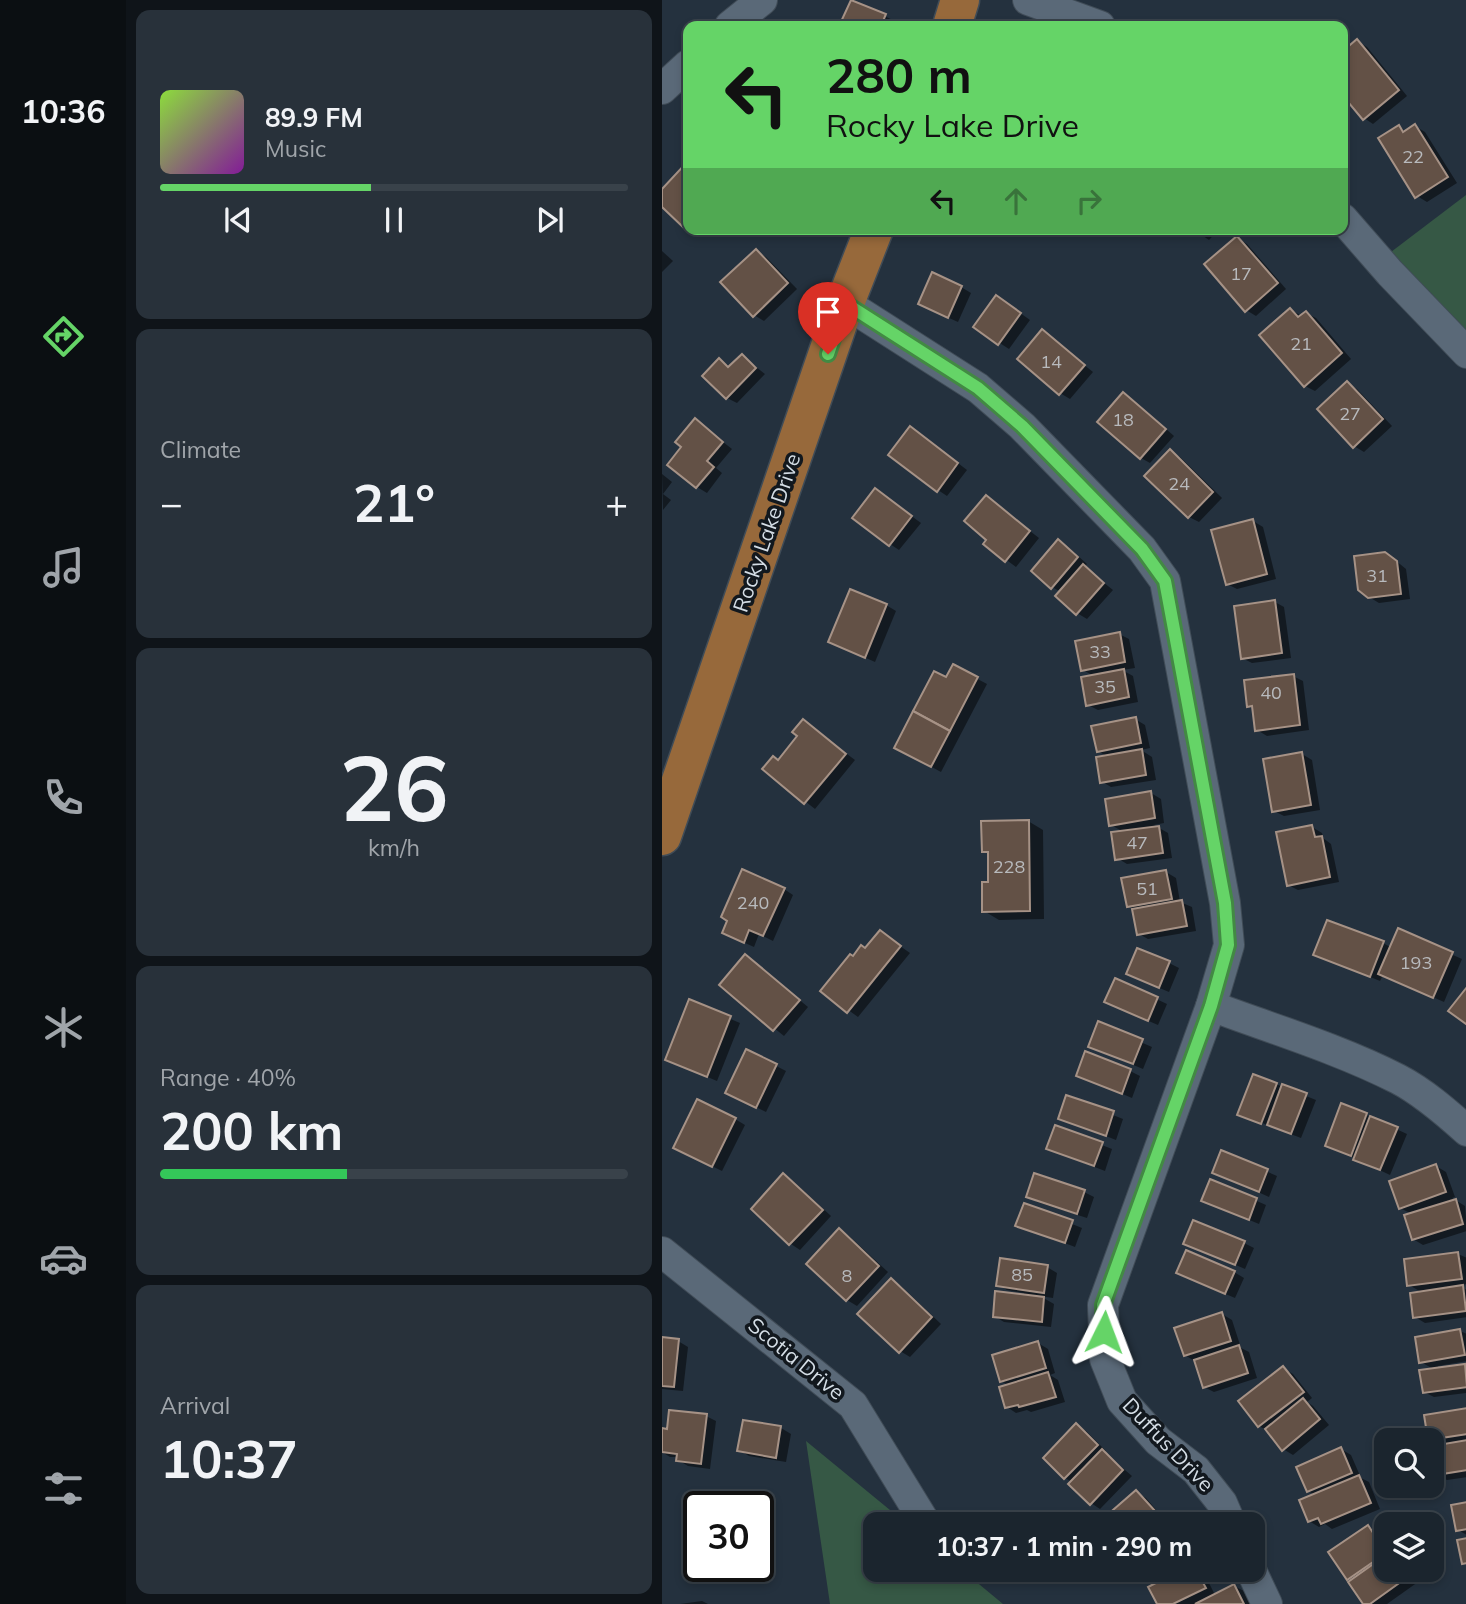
<!DOCTYPE html>
<html lang="en">
<head>
<meta charset="utf-8">
<style>
	:root { --surface:#1b252e; --page:#28313a; --text:#f1f3f6; --muted:#a0a5aa; --line:#39424a; --accent:#65d467 }
	body { margin:0; font-family:Mulish,sans-serif; background:var(--page); color:var(--text); height:100vh; display:flex; flex-direction:column; font-size:26px; white-space:nowrap }
	* { box-sizing:border-box; margin:0 }
	p { font-size:23px; color:var(--muted) }
	.icon { flex:none; width:38px; height:38px; fill:none; stroke:currentColor; stroke-width:2; stroke-linecap:round; stroke-linejoin:round }
	.map { position:relative; flex:1; overflow:hidden }
	.drawer { display:flex; flex-direction:column; gap:10px; padding:10px; background:#0f1419; width:536px }
	.drawer>* { flex:none }
	.banner { position:absolute; left:21px; top:21px; width:665px; height:214px; border-radius:14px; box-shadow:0 4px 10px #0003,0 0 0 2px var(--line); background:#65d467; color:#111; overflow:hidden }
	.buttons { position:absolute; left:712px; top:1428px; display:grid; gap:14px }
	.buttons a { display:grid; place-items:center; width:70px; height:70px; border-radius:14px; background:var(--surface); box-shadow:0 4px 10px #0003,0 0 0 2px var(--line); font-size:35px }
	.speed { position:absolute; left:21px; top:1491px; display:flex; gap:14px; font-size:35px; font-weight:700; text-align:center }
	.speed>* { display:grid; place-content:center; width:91px; height:91px; border-radius:50%; background:var(--surface); box-shadow:0 4px 10px #0003,0 0 0 2px var(--line); line-height:1 }
	.speed .limit { border:4px solid #111; border-radius:10px; background:#fff; color:#111 }
	.pin { position:absolute; display:grid; place-items:center; width:60px; height:60px; color:#fff; margin:-72px -30px; border-radius:50% 50% 50% 0; rotate:-45deg; box-shadow:0 0 7px #0007 }
	.pin .icon { rotate:45deg }
	.me { position:absolute; width:77px; margin:-38px; rotate:3deg; stroke-linejoin:round; filter:drop-shadow(0 0 5px #0008) }
	.turn { display:flex; align-items:center; gap:24px; height:147px; padding:0 28px; font-size:32px }
	.turn .icon { width:91px; height:91px; stroke-width:2.5 }
	.turn b { display:block; font-size:49px; line-height:60px }
	.lanes { display:flex; align-items:center; height:66px; padding:0 28px; background:#0003; justify-content:center; gap:35px; direction:ltr }
	.lanes .off { opacity:.35 }
	.big { font-size:52px; font-weight:700; line-height:1.1 }
	.drawer .card { flex:1; display:flex; flex-direction:column; justify-content:center; gap:10px; min-width:0; padding:0 24px; border-radius:14px; background:var(--page) }
	.drawer .dial { align-items:center; gap:0 }
	.dial b { font-size:91px; line-height:1 }
	.song { display:flex; align-items:center; gap:21px }
	.cover { width:84px; height:84px; border-radius:10px; background:linear-gradient(135deg,hsl(90 70% 55%),hsl(290 70% 35%)) }
	.played { height:7px; border-radius:4px; background:linear-gradient(90deg,var(--accent) 45%,var(--line) 45%) }
	.keys { display:flex; justify-content:space-around; direction:ltr }
	.heat { display:flex; justify-content:space-between; align-items:center; font-size:38px; direction:ltr }
	.charge { height:10px; border-radius:5px; background:linear-gradient(90deg,#34c759 40%,var(--line) 0) }
	.trip { position:absolute; left:201px; top:1512px; width:402px; height:70px; border-radius:14px; background:var(--surface); box-shadow:0 4px 10px #0003,0 0 0 2px var(--line); font-weight:700; line-height:70px; text-align:center }
	main { display:flex; flex:1; min-height:0 }
	.tab-bar { display:flex; flex-direction:column; width:126px; justify-content:space-around; align-items:center; background:#0b0f12; color:var(--muted) }
	.tab-bar .icon { width:49px; height:49px }
	.tab-bar .selected { color:var(--accent) }
	.tab-bar b { font-size:32px; color:var(--text) }
	.map>svg:first-child { display:block }
	.green { fill:#365845 }
	.shadow { fill:#0007 }
	.building { fill:#635146; stroke:#a69286; stroke-width:2 }
	.lines { fill:none; stroke-linecap:round; stroke-linejoin:round }
	.minor-casing { stroke:#404c57; stroke-width:32 }
	.major-casing { stroke:#404c57; stroke-width:41 }
	.minor { stroke:#5a6978; stroke-width:30 }
	.major { stroke:#97693b; stroke-width:38 }
	.route-casing { stroke:#428a43; stroke-width:18 }
	.route { stroke:#65d467; stroke-width:12 }
	.labels { text-anchor:middle; stroke-width:7; stroke-linejoin:round; paint-order:stroke }
	.number-label { font-size:18px; fill:#b8babd }
	.street-label { font-size:21px; fill:#d4dde5; stroke:#12181e }
</style>
</head>
<body>
<main>
<nav class="tab-bar">
<b>10:36</b>
<svg class="icon selected" aria-label="directions" viewBox="0 0 24 24"><path d="M12 3l9 9-9 9-9-9zM9 14v-3h6M13 9l2 2-2 2"/></svg>
<svg class="icon" aria-label="music" viewBox="0 0 24 24"><path d="M9 18V5l10-2v13"/><circle cx="6" cy="18" r="3"/><circle cx="16" cy="16" r="3"/></svg>
<svg class="icon" aria-label="phone" viewBox="0 0 24 24"><path d="M5 4h4l2 5-3 2q2 4 5 5l2-3 5 2v4C11 20 4 13 5 4z"/></svg>
<svg class="icon" aria-label="climate" viewBox="0 0 24 24"><path d="M12 3v18M4 7l16 10M4 17L20 7"/></svg>
<svg class="icon" aria-label="car" viewBox="0 0 24 24"><path d="M5 17H2v-5l4-1 3-4h7l3 4 3 1v5h-3M9 17h6M6 11h13"/><circle cx="7" cy="17" r="2"/><circle cx="17" cy="17" r="2"/></svg>
<svg class="icon" aria-label="filters" viewBox="0 0 24 24"><path d="M4 7h16M4 17h16"/><circle cx="9" cy="7" r="2"/><circle cx="15" cy="17" r="2"/></svg>
</nav>
<section class="drawer">
<div class="card">
<div class="song"><i class="cover"></i><div><b>89.9 FM</b><p>Music</p></div></div>
<div class="played"></div>
<div class="keys"><svg class="icon" aria-label="previous" viewBox="0 0 24 24"><path d="M18 5L8 12l10 7zM5 5v14"/></svg><svg class="icon" aria-label="pause" viewBox="0 0 24 24"><path d="M8 5v14M16 5v14"/></svg><svg class="icon" aria-label="next" viewBox="0 0 24 24"><path d="M6 5l10 7-10 7zM19 5v14"/></svg></div>
</div>
<div class="card"><p>Climate</p>
<div class="heat"><a>−</a><b class="big">21°</b><a>+</a></div>
</div>
<div class="card dial"><b>26</b><p>km/h</p></div>
<div class="card"><p>Range · 40%</p><b class="big">200 km</b><div class="charge"></div></div>
<div class="card"><p>Arrival</p><b class="big">10:37</b></div>
</section>
<div class="map">
<svg width="805" height="1604" viewBox="0 0 805 1604">
	<rect width="100%" height="100%" fill="#24313e"/>
	<g class="green">
		<polygon points="804,195 804,340 725,255"/>
		<polygon points="144,1441 245,1524 214,1524 214,1570 300,1570 341,1604 168,1604"/>
	</g>
	<g class="shadow">
		<polygon points="190,1 233,21 231,26 179,26"/>
		<polygon points="695,41 705,47 745,96 711,124 702,118 681,93 681,53"/>
		<polygon points="753,126 763,132 795,183 765,202 755,196 737,127 745,132"/>
		<polygon points="531,229 557,229 547,240"/>
		<polygon points="575,238 585,244 624,289 594,316 584,310"/>
		<polygon points="0,251 11,261 0,272"/>
		<polygon points="94,251 104,257 135,289 102,321 92,315"/>
		<polygon points="299,287 309,293 296,322 267,309"/>
		<polygon points="344,303 368,320 347,349 313,327"/>
		<polygon points="629,310 640,316 644,313 654,318 689,359 653,391 643,386"/>
		<polygon points="380,331 431,372 408,399 398,393"/>
		<polygon points="80,356 103,374 75,403 65,398 58,360 69,367"/>
		<polygon points="685,383 695,389 730,426 702,452 692,446"/>
		<polygon points="462,394 471,400 512,436 488,463 479,458"/>
		<polygon points="33,420 70,449 54,468 60,473 45,493 35,487 21,447"/>
		<polygon points="258,434 305,470 285,496 276,490"/>
		<polygon points="508,452 518,457 560,498 537,522 527,517"/>
		<polygon points="0,474 10,482 1,494 9,500 1,510"/>
		<polygon points="214,490 259,523 237,550 228,544"/>
		<polygon points="324,497 377,538 354,567 323,544 327,540"/>
		<polygon points="591,521 601,527 614,579 575,589 565,584"/>
		<polygon points="397,542 406,547 425,564 422,567 451,590 425,619 415,613 399,592 390,587"/>
		<polygon points="733,560 744,569 748,599 717,603 707,597"/>
		<polygon points="613,602 622,607 629,658 590,663 580,658"/>
		<polygon points="224,605 234,611 213,662 168,642"/>
		<polygon points="457,634 467,639 473,668 460,670 471,676 476,702 436,710 426,705 432,676 421,670"/>
		<polygon points="291,666 325,684 279,772 244,753"/>
		<polygon points="631,676 641,681 647,730 605,736 595,730 592,709 587,706"/>
		<polygon points="473,719 483,725 488,748 479,750 490,757 494,780 449,787 439,781 446,757 436,751"/>
		<polygon points="141,721 193,760 153,809 102,769 117,761 138,736"/>
		<polygon points="640,754 650,760 658,810 622,816 612,811"/>
		<polygon points="489,793 499,799 502,823 492,825 506,833 510,858 465,864 455,858 462,832 449,825"/>
		<polygon points="366,821 381,830 382,919 337,920 322,911 328,883 328,854 321,851"/>
		<polygon points="650,827 660,833 661,838 669,844 677,882 636,890 626,885"/>
		<polygon points="504,872 514,878 518,902 530,907 534,931 486,939 477,934 472,909 466,906"/>
		<polygon points="122,889 131,895 111,941 97,934 92,947 72,938"/>
		<polygon points="737,931 800,959 782,1002 721,975 718,981 653,954 721,943 730,948"/>
		<polygon points="218,932 248,953 196,1017 160,991 192,958 204,950"/>
		<polygon points="84,956 146,1007 122,1036 59,985"/>
		<polygon points="507,963 517,968 507,992 476,979"/>
		<polygon points="454,980 505,1004 496,1025 454,1007"/>
		<polygon points="28,1002 78,1023 55,1081 5,1060"/>
		<polygon points="437,1024 490,1047 481,1069 438,1051"/>
		<polygon points="85,1051 124,1071 104,1112 75,1098"/>
		<polygon points="468,1071 478,1076 470,1098 416,1075"/>
		<polygon points="614,1084 654,1100 639,1138 577,1114"/>
		<polygon points="406,1097 461,1119 454,1140 398,1118"/>
		<polygon points="704,1115 745,1134 728,1175 665,1145"/>
		<polygon points="73,1119 83,1125 60,1171 23,1153"/>
		<polygon points="394,1127 450,1149 443,1171 386,1149"/>
		<polygon points="560,1152 615,1176 607,1197 552,1172"/>
		<polygon points="774,1166 784,1172 793,1197 790,1198 803,1206 805,1231 761,1245 751,1239 750,1214 738,1208"/>
		<polygon points="122,1175 131,1181 169,1216 138,1250 129,1244 91,1209"/>
		<polygon points="549,1181 604,1205 597,1224 542,1201"/>
		<polygon points="422,1192 432,1197 425,1218 375,1202 366,1196"/>
		<polygon points="363,1205 420,1228 413,1247 356,1225"/>
		<polygon points="178,1230 187,1236 226,1272 195,1306 185,1300 146,1264"/>
		<polygon points="524,1243 582,1243 592,1248 583,1269"/>
		<polygon points="796,1254 805,1258 805,1284 797,1285 805,1290 805,1317 763,1323 753,1317 761,1293 747,1285"/>
		<polygon points="385,1267 395,1273 391,1298 378,1296 392,1304 389,1327 342,1322 332,1316 362,1296 362,1293 345,1290 336,1285"/>
		<polygon points="572,1272 582,1278 573,1298 526,1278"/>
		<polygon points="229,1281 239,1286 279,1324 248,1357 238,1351"/>
		<polygon points="560,1314 570,1320 579,1348 587,1352 595,1378 552,1392 542,1387 534,1362 523,1355"/>
		<polygon points="798,1331 805,1334 805,1361 776,1366 776,1369 805,1367 805,1393 772,1397 762,1392 773,1370 759,1362"/>
		<polygon points="0,1339 16,1341 26,1347 21,1391 0,1389"/>
		<polygon points="376,1343 386,1349 393,1373 388,1375 396,1380 403,1402 369,1412 365,1410 354,1413 345,1407 348,1386 339,1381"/>
		<polygon points="621,1368 631,1374 650,1398 645,1402 651,1406 667,1425 631,1455 621,1449 606,1431 597,1426"/>
		<polygon points="805,1410 805,1477 785,1480 775,1474 780,1446 768,1439"/>
		<polygon points="44,1416 54,1421 48,1469 26,1466 16,1460 17,1457 8,1457 0,1452 7,1431"/>
		<polygon points="82,1422 119,1428 129,1434 124,1462 87,1456 77,1450"/>
		<polygon points="414,1425 424,1431 444,1451 443,1453 470,1476 438,1509 429,1503 410,1482 403,1478"/>
		<polygon points="679,1449 689,1455 699,1478 707,1482 718,1509 670,1529 663,1524 657,1527 647,1521 653,1495 646,1491"/>
		<polygon points="474,1492 484,1498 502,1519 501,1520 508,1524 440,1524"/>
		<polygon points="805,1504 805,1535 796,1530"/>
		<polygon points="706,1527 716,1532 724,1545 724,1570 747,1570 756,1582 725,1604 703,1604 691,1581 687,1578"/>
		<polygon points="478,1570 495,1570 488,1575"/>
		<polygon points="523,1570 541,1571 553,1595 572,1586 582,1591 588,1604 497,1604 488,1587"/>
		<polygon points="40,1601 46,1604 18,1604"/>
	</g>
	<g class="building">
		<polygon points="189,0 224,14 219,26 177,26"/>
		<polygon points="695,39 737,90 701,120 681,96 681,51"/>
		<polygon points="753,124 786,177 753,198 716,138 737,125 741,132"/>
		<polygon points="26,161 26,225 23,229 0,207 0,189"/>
		<polygon points="575,236 616,283 583,312 542,264"/>
		<polygon points="94,249 126,283 91,317 58,282"/>
		<polygon points="270,272 300,286 286,318 256,304"/>
		<polygon points="334,295 359,313 336,345 311,327"/>
		<polygon points="628,308 636,317 644,311 680,353 642,387 597,335"/>
		<polygon points="380,329 423,365 397,395 355,359"/>
		<polygon points="80,354 94,368 64,399 40,376 57,358 66,367"/>
		<polygon points="685,381 721,419 691,448 655,409"/>
		<polygon points="461,392 504,429 478,459 435,422"/>
		<polygon points="33,418 61,442 45,461 52,467 34,488 5,465 19,447 13,442"/>
		<polygon points="248,426 296,463 275,492 226,455"/>
		<polygon points="508,449 551,492 526,518 482,476"/>
		<polygon points="213,488 250,516 227,546 190,518"/>
		<polygon points="324,495 368,531 343,562 321,544 324,540 302,521"/>
		<polygon points="591,519 605,574 564,585 549,530"/>
		<polygon points="396,539 416,557 389,589 369,571"/>
		<polygon points="723,552 735,561 739,594 706,598 696,590 692,556"/>
		<polygon points="421,564 442,583 414,615 393,596"/>
		<polygon points="188,589 225,604 203,658 166,642"/>
		<polygon points="613,600 620,653 579,659 572,606"/>
		<polygon points="458,632 463,662 419,671 413,641"/>
		<polygon points="291,664 316,677 288,731 251,711 272,671 284,677"/>
		<polygon points="462,669 467,697 424,706 419,677"/>
		<polygon points="632,674 638,725 593,731 590,706 585,707 582,680"/>
		<polygon points="251,711 288,731 269,767 232,748"/>
		<polygon points="474,717 479,743 435,752 429,726"/>
		<polygon points="141,719 184,754 142,804 100,769 111,756 116,760 135,736 130,732"/>
		<polygon points="480,749 484,775 438,783 434,757"/>
		<polygon points="640,752 649,805 610,812 601,759"/>
		<polygon points="489,791 493,818 447,826 443,799"/>
		<polygon points="367,820 368,911 320,912 320,882 326,882 326,852 320,852 319,821"/>
		<polygon points="650,825 653,837 660,836 668,877 625,886 614,832"/>
		<polygon points="497,826 501,853 453,860 449,832"/>
		<polygon points="80,869 123,888 101,936 87,930 82,943 60,933 65,921 59,917"/>
		<polygon points="504,870 510,899 465,907 459,878"/>
		<polygon points="520,900 525,926 475,935 470,909"/>
		<polygon points="665,920 722,941 708,977 651,955"/>
		<polygon points="736,928 791,952 771,998 716,974"/>
		<polygon points="218,930 239,946 185,1013 158,991 188,954 191,956 199,945 203,948"/>
		<polygon points="475,948 508,961 497,988 464,974"/>
		<polygon points="83,954 138,1000 111,1031 57,985"/>
		<polygon points="453,978 496,997 486,1021 442,1002"/>
		<polygon points="805,987 805,1023 804,1024 786,1011"/>
		<polygon points="27,999 69,1016 45,1077 3,1060"/>
		<polygon points="436,1021 481,1039 471,1064 426,1047"/>
		<polygon points="84,1049 115,1064 94,1108 63,1093"/>
		<polygon points="423,1051 469,1069 460,1094 414,1076"/>
		<polygon points="591,1074 615,1083 599,1124 575,1115"/>
		<polygon points="620,1084 645,1093 629,1134 605,1125"/>
		<polygon points="404,1095 452,1111 444,1136 396,1119"/>
		<polygon points="35,1099 74,1118 50,1167 11,1148"/>
		<polygon points="679,1103 705,1113 689,1156 663,1146"/>
		<polygon points="708,1116 736,1127 718,1170 691,1160"/>
		<polygon points="393,1125 441,1142 432,1166 384,1149"/>
		<polygon points="559,1150 606,1169 597,1192 550,1173"/>
		<polygon points="774,1164 784,1192 737,1209 727,1181"/>
		<polygon points="121,1173 161,1210 127,1245 89,1209"/>
		<polygon points="372,1173 423,1190 415,1214 364,1197"/>
		<polygon points="548,1179 595,1198 587,1220 539,1201"/>
		<polygon points="794,1199 801,1224 750,1240 742,1215"/>
		<polygon points="362,1203 411,1220 403,1243 353,1226"/>
		<polygon points="531,1220 583,1241 573,1265 521,1244"/>
		<polygon points="177,1228 217,1266 184,1301 144,1264"/>
		<polygon points="524,1250 573,1271 563,1294 514,1273"/>
		<polygon points="796,1252 800,1279 745,1286 742,1259"/>
		<polygon points="338,1258 386,1265 382,1293 334,1286"/>
		<polygon points="229,1278 270,1317 237,1353 195,1314"/>
		<polygon points="801,1285 804,1311 751,1318 748,1293"/>
		<polygon points="333,1291 382,1297 380,1322 331,1317"/>
		<polygon points="560,1312 569,1341 522,1356 512,1328"/>
		<polygon points="798,1329 803,1355 757,1363 753,1337"/>
		<polygon points="0,1337 17,1339 12,1387 0,1386"/>
		<polygon points="376,1341 384,1368 338,1382 330,1355"/>
		<polygon points="577,1345 586,1373 541,1388 532,1360"/>
		<polygon points="803,1364 805,1387 761,1393 757,1370"/>
		<polygon points="621,1366 642,1392 596,1427 576,1401"/>
		<polygon points="386,1372 394,1397 357,1407 356,1405 343,1408 337,1387"/>
		<polygon points="641,1398 658,1419 620,1451 603,1429"/>
		<polygon points="805,1408 805,1434 766,1440 762,1415"/>
		<polygon points="7,1410 45,1414 39,1464 14,1461 15,1454 0,1452 0,1428 5,1429"/>
		<polygon points="81,1420 119,1426 114,1458 75,1451"/>
		<polygon points="414,1423 436,1445 402,1479 381,1458"/>
		<polygon points="805,1440 805,1470 774,1475 770,1446"/>
		<polygon points="679,1447 690,1473 645,1492 634,1467"/>
		<polygon points="440,1449 461,1470 428,1505 406,1484"/>
		<polygon points="697,1475 709,1503 659,1524 656,1518 646,1522 637,1500"/>
		<polygon points="474,1490 494,1512 480,1524 438,1524 436,1523"/>
		<polygon points="805,1502 805,1529 794,1531 789,1505"/>
		<polygon points="60,1504 60,1507 37,1507 37,1560 36,1560 36,1553 32,1553 31,1527 37,1527 36,1505"/>
		<polygon points="706,1525 724,1553 685,1580 666,1552"/>
		<polygon points="805,1538 805,1563 800,1564 795,1540"/>
		<polygon points="724,1555 724,1570 743,1570 747,1576 708,1604 701,1604 686,1582"/>
		<polygon points="519,1570 534,1570 544,1588 511,1604 495,1604 486,1587"/>
		<polygon points="572,1584 582,1604 533,1604"/>
	</g>
	<g class="lines">
		<defs>
			<g id="minor">
				<polyline points="366,0 438,26"/>
				<polyline points="68,26 100,0"/>
				<polyline points="0,89 26,65"/>
				<polyline points="681,219 728,273 805,353"/>
				<polyline points="183,303 316,388 360,426 480,549 503,581 563,903 567,945 549,1006 441,1305 443,1359 460,1401 496,1441 534,1470 560,1503 569,1524"/>
				<path d="M549 1006C611 1029 677 1049 736 1079 761 1092 784 1112 805 1131"/>
				<polyline points="0,1252 191,1405 264,1524"/>
				<polyline points="589,1570 605,1604"/>
			</g>
			<g id="major">
				<polyline points="290,26 298,0"/>
				<polyline points="0,836 183,303 212,229"/>
			</g>
		</defs>
		<use href="#minor" class="minor-casing"/>
		<use href="#major" class="major-casing"/>
		<use href="#minor" class="minor"/>
		<use href="#major" class="major"/>
	</g>
	<g class="lines">
		<defs>
			<polyline id="route" points="166,354 183,303 316,388 360,426 480,549 503,581 563,903 566,945 549,1006 441,1305 442,1332"/>
		</defs>
		<use href="#route" class="route-casing"/>
		<use href="#route" class="route"/>
	</g>
	<g class="labels">
		<g class="number-label">
			<text x="751" y="163">22</text>
			<text x="579" y="280">17</text>
			<text x="639" y="350">21</text>
			<text x="389" y="368">14</text>
			<text x="688" y="420">27</text>
			<text x="461" y="426">18</text>
			<text x="517" y="490">24</text>
			<text x="715" y="582">31</text>
			<text x="438" y="658">33</text>
			<text x="443" y="693">35</text>
			<text x="609" y="699">40</text>
			<text x="475" y="849">47</text>
			<text x="347" y="873">228</text>
			<text x="485" y="895">51</text>
			<text x="91" y="909">240</text>
			<text x="754" y="969">193</text>
			<text x="360" y="1281">85</text>
			<text x="185" y="1282">8</text>
		</g>
		<g class="street-label">
			<text transform="translate(105 533) rotate(-71)" y="7">Rocky Lake Drive</text>
			<text transform="translate(134 1359) rotate(39)" y="7">Scotia Drive</text>
			<text transform="translate(506 1445) rotate(46)" y="7">Duffus Drive</text>
		</g>
	</g>
</svg>
<div class="buttons">
<a><svg class="icon" aria-label="search" viewBox="0 0 24 24"><circle cx="10" cy="10" r="6"/><path d="M15 15l6 6"/></svg></a>
<a><svg class="icon" aria-label="layers" viewBox="0 0 24 24"><path d="M12 4l9 5-9 5-9-5zM3 14l9 5 9-5"/></svg></a>
</div>
<div class="speed"><div class="limit">30</div></div>
<div class="pin" style="left:166px;top:354px;background:#d93025"><svg class="icon" aria-label="arrive" viewBox="0 0 24 24"><path d="M6 21V4h12l-3 4 3 4H6"/></svg></div>
<svg class="me" style="left:442px;top:1332px" viewBox="-20 -20 40 40"><path d="M0-17L14 15 0 8-14 15z" fill="#65d467" stroke="#fff" stroke-width="4"/></svg>
<div class="trip">10:37 · 1 min · 290 m</div>
<div class="banner">
<div class="turn"><svg class="icon" aria-label="left" viewBox="0 0 24 24"><path d="M17 20v-9H6M10 6l-5 5 5 5"/></svg><div><b>280 m</b>Rocky Lake Drive</div></div>
<div class="lanes"><svg class="icon" aria-label="left" viewBox="0 0 24 24"><path d="M17 20v-9H6M10 6l-5 5 5 5"/></svg><svg class="icon off" aria-label="ahead" viewBox="0 0 24 24"><path d="M12 20V5M6 11l6-6 6 6"/></svg><svg class="icon off" aria-label="right" viewBox="0 0 24 24"><path d="M7 20v-9h11M14 6l5 5-5 5"/></svg></div>
</div>
</div>
</main>
</body>
</html>
